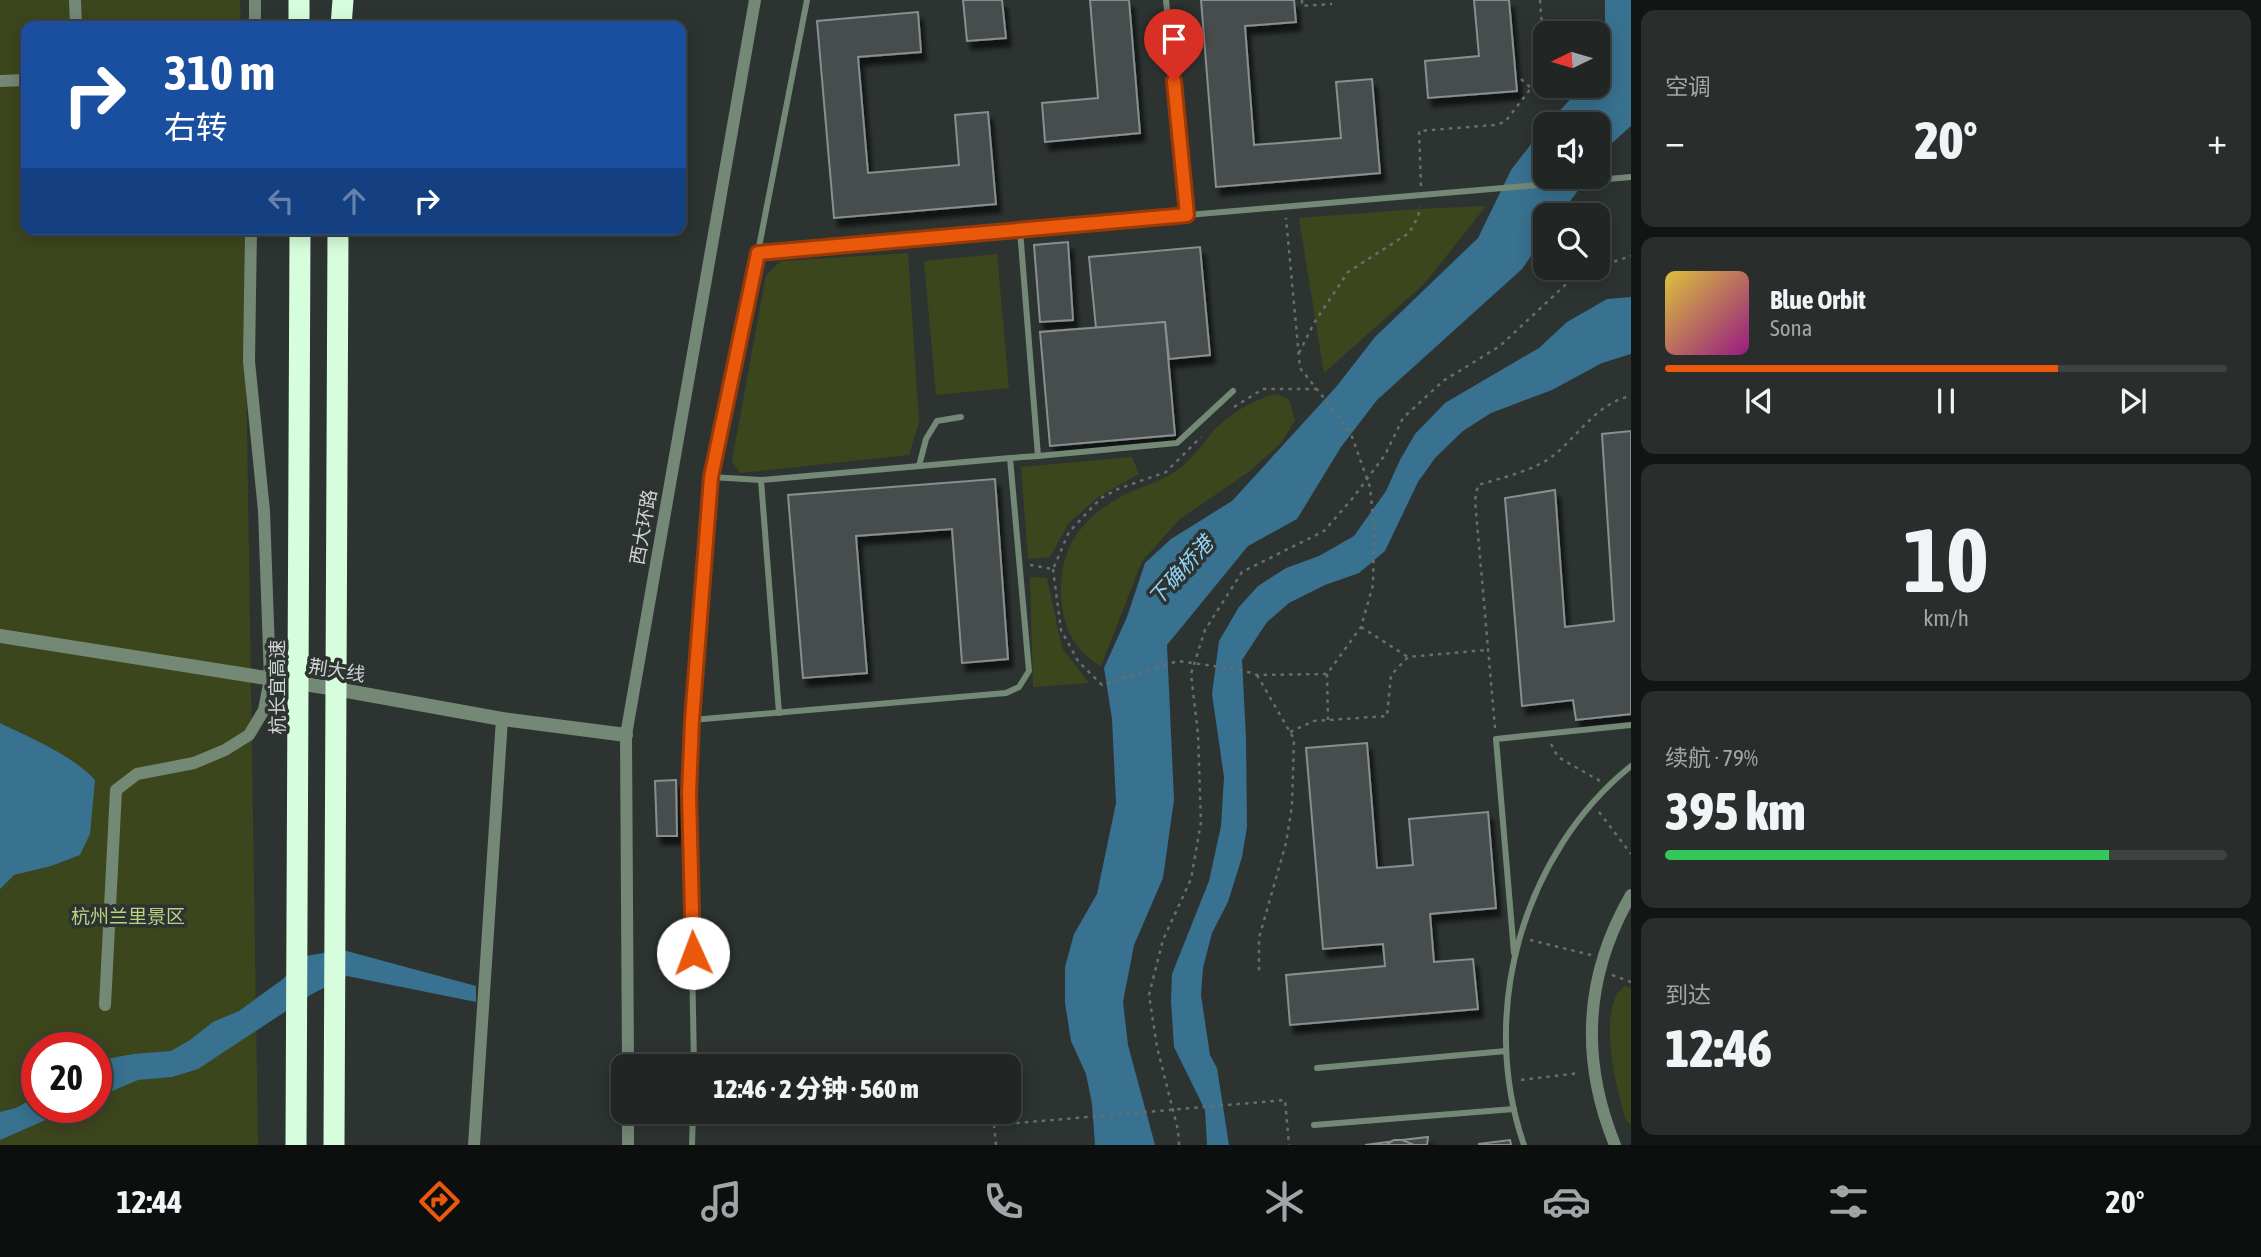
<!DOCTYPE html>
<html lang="zh">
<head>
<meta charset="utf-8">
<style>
	:root { --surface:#212625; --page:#292e2d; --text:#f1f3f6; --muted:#a2a5a7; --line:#3e4342; --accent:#ea580c }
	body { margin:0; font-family:"Asap Condensed","Noto Sans SC",sans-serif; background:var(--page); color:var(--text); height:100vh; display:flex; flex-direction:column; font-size:26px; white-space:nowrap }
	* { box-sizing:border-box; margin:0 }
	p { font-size:23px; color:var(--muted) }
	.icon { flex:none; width:38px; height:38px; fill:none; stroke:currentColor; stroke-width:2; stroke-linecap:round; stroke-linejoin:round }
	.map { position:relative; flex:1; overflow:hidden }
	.details { display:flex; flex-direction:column; gap:10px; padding:10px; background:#121514; width:630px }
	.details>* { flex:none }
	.banner { position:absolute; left:21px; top:21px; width:665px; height:214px; border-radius:14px; box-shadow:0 4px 18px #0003,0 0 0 2px var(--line); background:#1a4fa0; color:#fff; overflow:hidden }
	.needle { width:46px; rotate:265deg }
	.fabs { position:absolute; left:1533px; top:21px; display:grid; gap:14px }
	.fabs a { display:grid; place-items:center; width:77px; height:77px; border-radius:14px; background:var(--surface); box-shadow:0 4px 18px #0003,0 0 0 2px var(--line); font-size:35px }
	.speed { position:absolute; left:21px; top:1032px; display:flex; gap:14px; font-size:35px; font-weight:700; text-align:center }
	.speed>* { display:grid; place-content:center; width:91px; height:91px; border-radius:50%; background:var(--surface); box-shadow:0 4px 18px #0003,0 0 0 2px var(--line); line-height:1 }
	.speed .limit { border:10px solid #d22; background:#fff; color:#111 }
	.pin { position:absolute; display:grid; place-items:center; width:60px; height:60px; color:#fff; margin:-72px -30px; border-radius:50% 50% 50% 0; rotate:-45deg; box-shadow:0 0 7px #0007 }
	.pin .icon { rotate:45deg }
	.me { position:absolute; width:77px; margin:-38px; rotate:358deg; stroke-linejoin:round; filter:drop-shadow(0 0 5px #0008) }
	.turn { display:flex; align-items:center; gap:24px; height:147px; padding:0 28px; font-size:32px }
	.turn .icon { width:91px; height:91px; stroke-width:2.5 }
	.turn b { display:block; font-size:49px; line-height:60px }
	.lanes { display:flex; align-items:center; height:66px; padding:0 28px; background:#0003; justify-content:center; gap:35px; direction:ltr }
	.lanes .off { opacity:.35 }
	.big { font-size:52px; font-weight:800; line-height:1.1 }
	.details .card { flex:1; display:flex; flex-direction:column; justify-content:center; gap:10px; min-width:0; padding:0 24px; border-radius:14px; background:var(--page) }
	.details .dial { align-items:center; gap:0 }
	.dial b { font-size:91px; line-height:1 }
	.song { display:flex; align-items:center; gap:21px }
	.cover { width:84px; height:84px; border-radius:10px; background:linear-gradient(135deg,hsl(50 70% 55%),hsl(310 70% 35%)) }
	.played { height:7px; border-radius:4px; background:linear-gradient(90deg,var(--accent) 70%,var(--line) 70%) }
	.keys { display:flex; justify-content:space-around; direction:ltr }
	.heat { display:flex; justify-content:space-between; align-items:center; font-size:38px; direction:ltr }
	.charge { height:10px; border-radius:5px; background:linear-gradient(90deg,#34c759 79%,var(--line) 0) }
	.trip { position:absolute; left:611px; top:1054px; width:410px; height:70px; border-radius:14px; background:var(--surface); box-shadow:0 4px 18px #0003,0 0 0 2px var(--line); font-weight:800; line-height:70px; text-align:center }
	.dock { display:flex; height:112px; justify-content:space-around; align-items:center; background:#0d0f0f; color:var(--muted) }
	.dock .icon { width:49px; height:49px }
	.dock .current { color:var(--accent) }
	.dock b { font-size:32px; color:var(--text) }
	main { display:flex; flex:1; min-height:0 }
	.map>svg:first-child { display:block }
	.green { fill:#3c461d; fill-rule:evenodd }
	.water { fill:#387290 }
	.building { fill:#464d4e; stroke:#878f90; stroke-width:2; filter:url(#shadow) }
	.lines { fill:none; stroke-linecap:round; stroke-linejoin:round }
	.path { stroke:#686e6c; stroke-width:2.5; stroke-dasharray:3.5 5; stroke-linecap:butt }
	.service { stroke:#748876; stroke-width:6 }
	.minor { stroke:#748876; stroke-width:12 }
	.tertiary { stroke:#748876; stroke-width:14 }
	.motorway { stroke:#d7fedc; stroke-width:21 }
	.route-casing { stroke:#983908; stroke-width:18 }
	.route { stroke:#ea580c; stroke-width:12 }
	.labels { text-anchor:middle; stroke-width:7; stroke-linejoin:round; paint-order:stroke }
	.street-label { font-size:19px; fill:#cfd3d1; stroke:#2c3331 }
	.park-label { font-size:19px; fill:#bcd181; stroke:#2c3331 }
	.water-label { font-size:21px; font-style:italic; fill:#90d4f8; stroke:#2c3331 }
</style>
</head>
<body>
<main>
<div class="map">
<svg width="1631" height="1145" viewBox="0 0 1631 1145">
	<defs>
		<filter id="shadow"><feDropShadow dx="4.5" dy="8" stdDeviation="2" flood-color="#0009"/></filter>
	</defs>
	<rect width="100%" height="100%" fill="#2c3331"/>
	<g class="green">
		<path d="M0 0H240L241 26H26V229H244L258 1145H0ZM37 1048H96V1108H37Z"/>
		<polygon points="1486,206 1425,283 1324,373 1299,218 1418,209"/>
		<polygon points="908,253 919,422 909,455 740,473 732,461 766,275 781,261"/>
		<polygon points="997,254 1009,388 936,395 924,261"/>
		<path d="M1275 394 1289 399 1295 420 1282 442 1250 471 1180 519 1142 561 1101 666C1079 654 1065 633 1062 606 1056 552 1078 519 1126 494 1145 485 1166 480 1183 466 1195 455 1205 441 1215 429 1230 414 1255 399 1275 394Z"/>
		<polygon points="1132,457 1139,474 1098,497 1068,524 1050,557 1028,559 1021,467"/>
		<polygon points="1030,577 1047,578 1062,648 1089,683 1033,687"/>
		<path d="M1625 986 1631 988V1125L1626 1120C1617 1091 1595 1006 1625 986Z"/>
	</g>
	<g class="water">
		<polygon points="1605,0 1631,0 1631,126 1611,144 1598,162 1598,124 1547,124 1583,86 1598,86 1598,66 1605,56"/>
		<polygon points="1545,126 1545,177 1588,177 1560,215 1545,215 1545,236 1522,269 1377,400 1341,447 1297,519 1248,546 1167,645 1174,800 1163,878 1134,945 1123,1002 1128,1045 1155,1145 1095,1145 1092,1104 1086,1074 1071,1041 1065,1003 1065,967 1074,934 1097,894 1116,803 1112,719 1104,668 1127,617 1145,563 1171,539 1232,501 1336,387 1375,337 1478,238 1511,170"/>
		<polygon points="1631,297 1631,354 1602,363 1552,390 1491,413 1463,431 1435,458 1418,482 1385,551 1359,573 1325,585 1289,603 1267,622 1242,660 1246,738 1247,827 1242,857 1228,902 1212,933 1203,968 1201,995 1210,1055 1217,1068 1229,1145 1207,1145 1205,1110 1174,1047 1171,1001 1172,974 1209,881 1221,826 1224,777 1212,694 1219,641 1239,607 1258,586 1286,568 1319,556 1354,536 1386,491 1400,460 1415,434 1445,403 1539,348 1567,322 1607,299"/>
		<path d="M0 723C31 738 72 755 95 780L90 834 80 855 51 866 14 875 0 889Z"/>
		<polygon points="343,950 476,986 476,1002 347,976 312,994 198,1069 172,1077 138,1080 96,1098 96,1061 133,1054 171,1051 190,1040 213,1022 239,1011 283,979 305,956"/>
		<polygon points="37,1096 37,1108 73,1108 0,1140 0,1112 16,1108"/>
	</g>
	<g class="building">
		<polygon points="963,0 1002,0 1006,38 967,41"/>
		<polygon points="1090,0 1129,0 1140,133 1045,142 1042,103 1098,98"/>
		<polygon points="1201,0 1294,0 1296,22 1245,26 1254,145 1341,138 1336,82 1372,79 1380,173 1216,187"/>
		<polygon points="1474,0 1509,0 1517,91 1428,98 1425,61 1479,56"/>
		<polygon points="918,12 921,52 858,57 868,173 959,165 955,115 988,112 996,204 834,218 817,21"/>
		<polygon points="1068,242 1073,320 1040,322 1034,245"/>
		<polygon points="1200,247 1210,355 1169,359 1165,322 1096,328 1089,257"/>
		<polygon points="1165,322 1175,435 1050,446 1040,332"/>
		<polygon points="1631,431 1631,714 1576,720 1573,700 1522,706 1505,498 1555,490 1565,627 1614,621 1602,434"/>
		<polygon points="995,479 1008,659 962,663 952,529 856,536 867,673 803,678 788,495"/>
		<polygon points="1367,743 1377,868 1413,865 1409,819 1488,812 1496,908 1430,914 1434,962 1473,959 1478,1009 1290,1025 1286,975 1385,966 1383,944 1323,949 1306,748"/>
		<polygon points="676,780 677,836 657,836 655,781"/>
		<polygon points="1428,1137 1427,1145 1365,1145 1402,1140"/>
		<polygon points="1394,1140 1402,1140 1414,1145 1386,1145"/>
		<polygon points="1510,1140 1511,1145 1479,1145 1479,1144"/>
	</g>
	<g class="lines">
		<g class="path">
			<polyline points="1302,0 1302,6 1332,4"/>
			<polyline points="1540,0 1545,67"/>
			<polyline points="1521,79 1531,88"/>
			<polyline points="1421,186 1419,131 1494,125 1505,122 1545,70"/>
			<polyline points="1598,267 1631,256"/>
			<polyline points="1299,353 1314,323 1348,272 1409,233 1418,217 1420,207"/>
			<polyline points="1234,407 1263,389 1317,389"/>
			<polyline points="1030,565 1053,569 1069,532 1101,498 1118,489 1166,472 1201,437"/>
			<polyline points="1053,569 1061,630 1078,661 1102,685 1178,661 1242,670 1257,675 1327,674 1361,627 1373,585 1374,527 1370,487 1350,431 1300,368 1286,218"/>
			<polyline points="1361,627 1408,657"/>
			<polyline points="1327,674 1328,720"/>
			<polyline points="1257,675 1294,739 1292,806 1286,843 1259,938 1259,975"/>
			<path d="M1495 728 1475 500 1478 485C1501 478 1536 470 1554 455 1580 434 1597 403 1631 396"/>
			<polyline points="1290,732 1314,721 1387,716 1391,675 1408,657 1487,650"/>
			<polyline points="1551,744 1558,757 1600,781"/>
			<polyline points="1599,812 1631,854"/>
			<polyline points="1530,940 1591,955"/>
			<polyline points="1612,975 1631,982"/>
			<polyline points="1521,1080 1580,1073"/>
			<polyline points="996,1145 994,1125 1285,1100 1289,1145"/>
			<polyline points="1179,1145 1178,1130 1157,1047 1149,995 1163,940 1191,879 1201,822 1198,734 1191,674 1205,630 1242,572 1324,531 1352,499 1385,455 1403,418 1443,381 1500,346 1576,275 1597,268"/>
		</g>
		<g class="service">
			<polyline points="807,0 758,252 1631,177"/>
			<polyline points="1166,0 1187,215"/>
			<polyline points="1038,456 1177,443 1233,391"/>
			<polyline points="919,466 926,439 937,421 961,417"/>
			<polyline points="711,477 761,480 1010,458"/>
			<polyline points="761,480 779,713"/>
			<polyline points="692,720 1006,693 1019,687 1029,671 1010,458 1038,456 1020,230"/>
			<polyline points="1514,953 1496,739 1631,725"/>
			<polyline points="694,1066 689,793 692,720 711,477 758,252"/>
			<polyline points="1317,1068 1506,1051"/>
			<polyline points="1314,1125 1514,1109"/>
			<polyline points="692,1145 693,1111"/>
			<path d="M1524 1145C1478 1013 1522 854 1631 766"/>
		</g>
		<g class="minor">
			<polyline points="75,0 76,26"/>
			<polyline points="255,26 255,0"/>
			<polyline points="0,81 26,80"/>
			<polyline points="105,1005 116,790 137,774 194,763 225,750 249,735 264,710 270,679 264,511 249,361 251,229"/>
			<polyline points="628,1066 626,735 755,0"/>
			<polyline points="628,1111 628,1145"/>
			<polyline points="474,1145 502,719"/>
			<path d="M1615 1145C1580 1059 1584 976 1631 895"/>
		</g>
		<polyline class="tertiary" points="0,636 336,689 502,719 626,735"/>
		<g class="motorway">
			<polyline points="299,0 299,26"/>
			<polyline points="341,26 343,0"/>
			<polyline points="296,1145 300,229"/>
			<polyline points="334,1145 338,229"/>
		</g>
	</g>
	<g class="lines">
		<defs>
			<polyline id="route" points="693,953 689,793 692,720 711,477 758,253 1187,215 1174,81"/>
		</defs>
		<use href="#route" class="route-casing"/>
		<use href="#route" class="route"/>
	</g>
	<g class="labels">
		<g class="street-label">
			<text transform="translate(643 527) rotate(-80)" y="7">西大环路</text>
			<text transform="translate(337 670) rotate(9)" y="7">荆大线</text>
			<text transform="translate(277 687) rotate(-90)" y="7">杭长宜高速</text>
		</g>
		<g class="park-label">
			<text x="128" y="923">杭州兰里景区</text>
		</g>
		<g class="water-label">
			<text transform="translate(1181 571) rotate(-48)" y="7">下确桥港</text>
		</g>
	</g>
</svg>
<div class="fabs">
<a><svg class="needle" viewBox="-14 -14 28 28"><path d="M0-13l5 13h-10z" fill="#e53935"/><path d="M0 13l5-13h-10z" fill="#a2a5a7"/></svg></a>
<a><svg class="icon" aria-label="sound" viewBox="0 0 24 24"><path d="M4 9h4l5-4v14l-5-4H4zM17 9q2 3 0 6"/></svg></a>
<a><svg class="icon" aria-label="search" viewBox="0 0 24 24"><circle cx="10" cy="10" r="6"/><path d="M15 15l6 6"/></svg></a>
</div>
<div class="speed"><div class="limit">20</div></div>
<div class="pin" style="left:1174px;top:81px;background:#d93025"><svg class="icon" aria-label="arrive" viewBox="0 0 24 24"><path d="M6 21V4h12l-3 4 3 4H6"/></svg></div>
<svg class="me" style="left:693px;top:953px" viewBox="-20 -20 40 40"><circle r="19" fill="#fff"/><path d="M0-13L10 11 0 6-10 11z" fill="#ea580c"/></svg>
<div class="trip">12:46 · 2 分钟 · 560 m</div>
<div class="banner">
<div class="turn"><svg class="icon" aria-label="right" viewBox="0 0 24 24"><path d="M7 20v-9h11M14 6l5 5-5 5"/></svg><div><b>310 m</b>右转</div></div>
<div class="lanes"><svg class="icon off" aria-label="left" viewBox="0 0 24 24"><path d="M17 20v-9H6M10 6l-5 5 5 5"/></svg><svg class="icon off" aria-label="ahead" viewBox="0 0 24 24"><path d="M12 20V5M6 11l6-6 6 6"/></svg><svg class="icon" aria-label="right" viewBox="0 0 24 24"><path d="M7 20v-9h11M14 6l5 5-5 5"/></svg></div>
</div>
</div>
<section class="details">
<div class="card"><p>空调</p>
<div class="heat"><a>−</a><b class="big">20°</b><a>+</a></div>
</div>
<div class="card">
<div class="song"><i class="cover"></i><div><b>Blue Orbit</b><p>Sona</p></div></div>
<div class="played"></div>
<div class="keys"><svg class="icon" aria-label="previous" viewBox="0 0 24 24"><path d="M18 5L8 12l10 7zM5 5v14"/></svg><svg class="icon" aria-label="pause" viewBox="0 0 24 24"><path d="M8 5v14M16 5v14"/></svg><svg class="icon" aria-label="next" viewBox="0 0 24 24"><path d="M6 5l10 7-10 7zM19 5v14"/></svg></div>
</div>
<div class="card dial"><b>10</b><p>km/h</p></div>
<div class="card"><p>续航 · 79%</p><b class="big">395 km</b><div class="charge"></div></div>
<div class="card"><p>到达</p><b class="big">12:46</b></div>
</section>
</main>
<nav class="dock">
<b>12:44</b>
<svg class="icon current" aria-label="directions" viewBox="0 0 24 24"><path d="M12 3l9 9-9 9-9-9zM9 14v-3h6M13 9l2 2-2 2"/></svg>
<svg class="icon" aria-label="music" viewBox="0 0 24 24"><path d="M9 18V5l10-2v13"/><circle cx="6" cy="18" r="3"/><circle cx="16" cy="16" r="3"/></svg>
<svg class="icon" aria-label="phone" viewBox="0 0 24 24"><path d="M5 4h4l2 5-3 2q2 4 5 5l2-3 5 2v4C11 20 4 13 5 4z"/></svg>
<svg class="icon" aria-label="climate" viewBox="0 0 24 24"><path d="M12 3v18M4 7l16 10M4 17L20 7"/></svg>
<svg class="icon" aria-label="car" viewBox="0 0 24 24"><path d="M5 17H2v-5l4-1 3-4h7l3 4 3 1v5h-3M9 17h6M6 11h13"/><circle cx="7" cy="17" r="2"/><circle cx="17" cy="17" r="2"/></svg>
<svg class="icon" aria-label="filters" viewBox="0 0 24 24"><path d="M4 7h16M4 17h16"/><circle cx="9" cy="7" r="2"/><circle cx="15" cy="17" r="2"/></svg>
<b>20°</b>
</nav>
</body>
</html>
